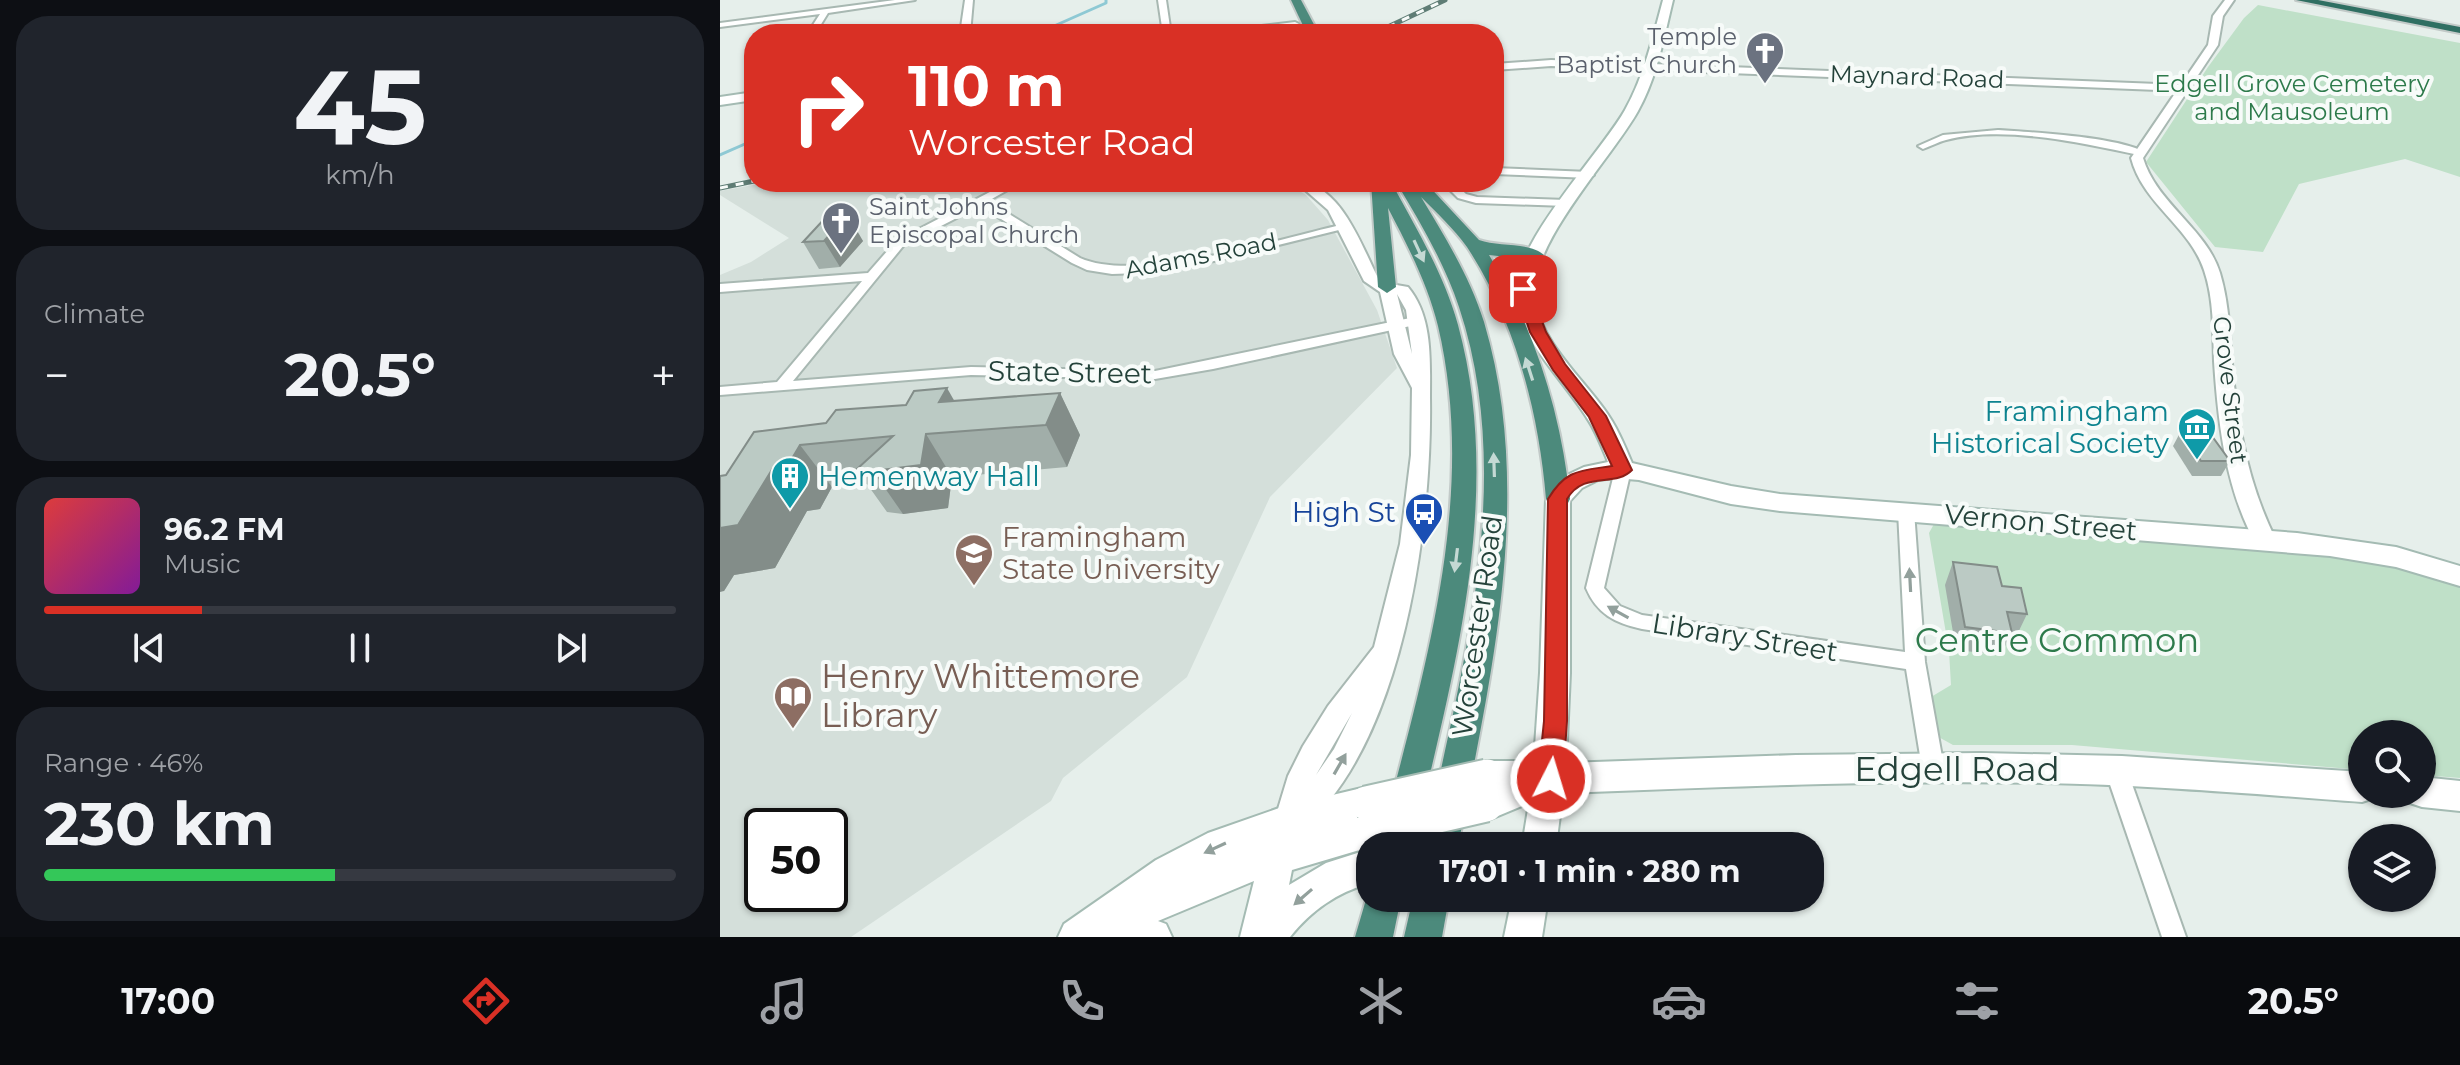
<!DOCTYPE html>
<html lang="en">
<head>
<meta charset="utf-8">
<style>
	:root { --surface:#171b24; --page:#20242c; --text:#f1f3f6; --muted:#9ea1a6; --line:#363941; --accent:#d93025 }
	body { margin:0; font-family:Montserrat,sans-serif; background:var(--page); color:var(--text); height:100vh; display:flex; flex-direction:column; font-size:30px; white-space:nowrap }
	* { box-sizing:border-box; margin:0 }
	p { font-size:26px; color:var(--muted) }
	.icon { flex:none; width:44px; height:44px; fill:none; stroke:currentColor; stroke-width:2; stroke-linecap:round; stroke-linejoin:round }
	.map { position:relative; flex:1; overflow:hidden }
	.side { display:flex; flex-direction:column; gap:16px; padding:16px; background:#0d0f14; width:720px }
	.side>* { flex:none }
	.top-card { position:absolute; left:24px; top:24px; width:760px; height:168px; border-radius:32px; box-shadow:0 2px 6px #0004; background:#d93025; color:#fff; overflow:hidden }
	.buttons { position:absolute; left:1628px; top:720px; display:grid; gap:16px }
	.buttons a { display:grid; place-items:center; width:88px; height:88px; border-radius:50%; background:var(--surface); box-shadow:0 2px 6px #0004; font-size:40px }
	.speed { position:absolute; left:24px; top:808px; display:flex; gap:16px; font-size:40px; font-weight:700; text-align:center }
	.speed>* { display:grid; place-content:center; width:104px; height:104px; border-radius:50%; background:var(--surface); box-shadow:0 2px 6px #0004; line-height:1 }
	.speed .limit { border:4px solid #111; border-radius:12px; background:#fff; color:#111 }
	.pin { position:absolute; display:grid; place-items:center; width:68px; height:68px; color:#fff; margin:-34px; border-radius:16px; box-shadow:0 4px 12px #0006 }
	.me { position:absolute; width:88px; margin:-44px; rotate:5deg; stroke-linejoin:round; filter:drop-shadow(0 0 6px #0008) }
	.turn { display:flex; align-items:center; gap:28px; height:168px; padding:0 32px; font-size:36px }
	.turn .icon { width:104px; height:104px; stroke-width:2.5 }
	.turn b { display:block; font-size:56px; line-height:68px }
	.big { font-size:60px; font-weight:700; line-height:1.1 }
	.side .widget { flex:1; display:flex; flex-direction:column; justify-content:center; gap:12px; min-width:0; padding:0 28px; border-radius:32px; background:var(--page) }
	.side .dial { align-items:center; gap:0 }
	.dial b { font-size:104px; line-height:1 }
	.song { display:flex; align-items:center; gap:24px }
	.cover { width:96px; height:96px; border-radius:12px; background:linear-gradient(135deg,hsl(0 70% 55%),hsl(290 70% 35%)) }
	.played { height:8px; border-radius:4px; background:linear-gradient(90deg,var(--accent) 25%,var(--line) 25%) }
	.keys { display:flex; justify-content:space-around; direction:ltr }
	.heat { display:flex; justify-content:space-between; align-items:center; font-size:44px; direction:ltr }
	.charge { height:12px; border-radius:6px; background:linear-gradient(90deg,#34c759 46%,var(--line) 0) }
	.trip { position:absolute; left:636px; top:832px; width:468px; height:80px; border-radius:32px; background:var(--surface); box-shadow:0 2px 6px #0004; font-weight:700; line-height:80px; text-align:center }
	.tab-bar { display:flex; height:128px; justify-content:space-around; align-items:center; background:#090b0e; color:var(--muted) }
	.tab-bar .icon { width:56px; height:56px }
	.tab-bar .current { color:var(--accent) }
	.tab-bar b { font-size:36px; color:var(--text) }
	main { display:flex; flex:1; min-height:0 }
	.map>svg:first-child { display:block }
	.built { fill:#d4dfda; fill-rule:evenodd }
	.green { fill:#bfe0c8 }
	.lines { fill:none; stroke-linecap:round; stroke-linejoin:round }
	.stream { stroke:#8ec9d4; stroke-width:3 }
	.minor-casing { stroke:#a8b8b2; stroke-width:4 }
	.tertiary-casing { stroke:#a8b8b2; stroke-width:4 }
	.secondary-casing { stroke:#a4bbb3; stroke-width:4 }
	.trunk-casing { stroke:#c2cac8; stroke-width:4 }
	.motorway-casing { stroke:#c2cac8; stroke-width:4 }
	.minor { fill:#fff; fill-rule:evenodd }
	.tertiary { fill:#fff; fill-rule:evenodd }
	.secondary { fill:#fff; fill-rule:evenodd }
	.trunk { fill:#4c8a7c; fill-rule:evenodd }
	.motorway { fill:#2f6f62; fill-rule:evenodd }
	.rail-casing { stroke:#5f7d75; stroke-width:5 }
	.rail { stroke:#f7fbf9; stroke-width:3; stroke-dasharray:8; stroke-linecap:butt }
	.secondary-bridge-casing { stroke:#a4bbb3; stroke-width:37; stroke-linecap:butt }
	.secondary-bridge { stroke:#fff; stroke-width:33 }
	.wall { fill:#a1aea9 }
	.shaded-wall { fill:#838d89 }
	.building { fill:#bbcac4; stroke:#838d89; stroke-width:2 }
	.oneway { fill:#c4d9d4 }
	.oneway2 { fill:#92a09c }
	.route { fill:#d93025; stroke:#8d1f18; stroke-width:2 }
	.labels { text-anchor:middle; stroke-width:8; stroke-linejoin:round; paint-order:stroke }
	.far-worship-label { font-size:24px; fill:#5b616d; stroke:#f7fbf9; text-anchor:end }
	.far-street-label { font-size:24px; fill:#24423a; stroke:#f7fbf9 }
	.far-park-label { font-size:24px; fill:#2d7a4b; stroke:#f7fbf9 }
	.street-label { font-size:28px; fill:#24423a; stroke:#f7fbf9 }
	.culture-label { font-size:28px; fill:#0d838f; stroke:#f7fbf9; text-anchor:end }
	.transit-label { font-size:28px; fill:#164399; stroke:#f7fbf9; text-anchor:end }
	.education-label { font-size:28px; fill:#785e54; stroke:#f7fbf9; text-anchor:start }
	.near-park-label { font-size:34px; fill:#2d7a4b; stroke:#f7fbf9 }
	.near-education-label { font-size:34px; fill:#785e54; stroke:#f7fbf9; text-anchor:start }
	.near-street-label { font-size:34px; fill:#24423a; stroke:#f7fbf9 }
</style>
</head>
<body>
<main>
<section class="side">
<div class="widget dial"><b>45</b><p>km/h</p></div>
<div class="widget"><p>Climate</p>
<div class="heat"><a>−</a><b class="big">20.5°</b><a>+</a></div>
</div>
<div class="widget">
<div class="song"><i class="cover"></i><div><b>96.2 FM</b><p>Music</p></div></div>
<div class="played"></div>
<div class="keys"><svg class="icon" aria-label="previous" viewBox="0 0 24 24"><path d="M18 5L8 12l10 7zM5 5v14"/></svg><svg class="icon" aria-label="pause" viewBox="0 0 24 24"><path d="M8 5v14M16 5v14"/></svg><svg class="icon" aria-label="next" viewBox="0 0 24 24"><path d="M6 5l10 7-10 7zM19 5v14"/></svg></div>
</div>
<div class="widget"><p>Range · 46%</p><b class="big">230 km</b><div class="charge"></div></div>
</section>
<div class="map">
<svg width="1740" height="937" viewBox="0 0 1740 937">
	<rect width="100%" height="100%" fill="#e6efeb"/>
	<path class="built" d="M49 182H565L586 195 608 220 657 310 677 368 550 497 467 677 343 778 331 801 131 937H0V275L31 262 69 238 0 195V191ZM42 826H110V894H42Z"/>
	<g class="green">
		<polygon points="1538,5 1740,43 1740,177 1685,159 1579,184 1543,252 1495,247 1426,162 1488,67 1524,18"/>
		<polygon points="1222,523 1643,560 1668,564 1740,586 1740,778 1702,775 1702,734 1642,734 1642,770 1352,745 1233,745 1215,735 1206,700 1231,685 1229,651 1209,533 1214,524"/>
	</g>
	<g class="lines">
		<g class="stream">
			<polyline points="316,34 386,3 386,0"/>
			<polyline points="0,155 34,140"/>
		</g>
		<defs>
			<g id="minor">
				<polygon points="175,0 195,0 108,13 95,34 87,34 100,14 0,27 0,23"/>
				<polygon points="438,0 446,0 451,34 443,34"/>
				<polygon points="831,60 1463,85 1467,88 1463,91 831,66 774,70 774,64"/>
				<path d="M1278 130C1311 132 1398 137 1424 152L1419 155C1362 143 1284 125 1226 140 1218 142 1211 146 1203 149L1198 146 1223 135Z"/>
				<polygon points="774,168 869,172 874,175 869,178 774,174"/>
				<path d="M289 182H302L268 201 360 258C419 284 561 238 625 224L631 227 494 261 421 273 392 274 367 270 352 263 260 206 184 245 73 381 251 367 435 371 695 317 702 321 695 325 493 369 435 379 251 375 0 395V387L57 382 142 281 0 292V284L148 273 176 241Z"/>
				<polygon points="722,182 733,182 746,194 757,197 846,200 851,203 846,206 756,203 738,198"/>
				<path d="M903 465 911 470 884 588 900 606 922 615 1185 652 1178 511 1180 507H1192L1194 511 1205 662 1224 768 1221 775 1213 778 1205 775 1202 768 1186 669 922 629C895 623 877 614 866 588L895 470Z"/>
				<polygon points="1396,760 1404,763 1407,770 1466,937 1442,937 1385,770 1388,763"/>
			</g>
			<g id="tertiary">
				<polygon points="245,0 253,0 250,34 240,34"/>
				<path d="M1505 0H1514L1503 16 1498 45 1423 158C1437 204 1486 228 1500 273 1510 306 1510 342 1513 376 1519 433 1530 488 1556 540L1553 546H1537C1506 491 1498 424 1494 361 1493 331 1494 299 1484 270 1469 226 1423 204 1411 158L1488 45 1493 16Z"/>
				<path d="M576 182C620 182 641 245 658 278L665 283 688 287C713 317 710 360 710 398 712 518 687 705 609 801 598 815 584 829 568 835L558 832 554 822 568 776 583 746 608 706 654 647 680 544 691 455 692 388 674 354 660 292 644 281 608 210ZM677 294 686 310 692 354ZM632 713 614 749 596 775Z"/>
			</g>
			<g id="secondary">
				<path d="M943 0H953C944 37 937 77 918 111 892 158 805 248 815 301 822 342 860 376 884 409 896 425 904 444 912 463L1011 486 1060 494 1577 533 1676 547 1740 566V586L1676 567 1610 556 1060 511 1011 504 919 480 895 478 878 480 862 488 850 501V673L846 763 1076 755 1261 753 1402 756 1642 772V794H1655L1654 798 1642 802C1535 794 1429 785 1322 783 1162 780 1002 787 843 793L836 846H802L809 803 766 821 754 816 749 805 754 794 764 790 755 787 751 776 755 765 767 761H814L820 673 826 499 845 476 864 467 888 462C882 447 876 431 867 418 844 381 807 348 796 304 784 252 879 156 905 110 924 76 933 37 943 0Z"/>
				<polygon points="575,22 581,25 579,27 533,34 501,34 507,30"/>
				<polygon points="34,92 34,100 0,105 0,97"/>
				<polygon points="1702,777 1740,781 1740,811 1702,807 1690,803 1686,794 1702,794"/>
				<path d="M646 787 658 792 663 803 658 814 645 819 653 822 658 834 653 846 572 870 569 885 606 863 650 849V883C616 893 592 910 570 937H520L534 881 438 921 446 924 452 937H338L344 924 436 860 488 833 562 807Z"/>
				<polygon points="792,898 828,898 822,937 784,937"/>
			</g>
			<g id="trunk">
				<polygon points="571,0 581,0 599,34 587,34"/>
				<path d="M651 182H671C696 228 724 274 738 325 785 498 732 677 693 846H659C702 678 759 500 718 326 708 285 688 246 668 208L676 287 667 293 658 287Z"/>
				<path d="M676 182H705L759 240C778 247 810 242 824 255L815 260 769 255C815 328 841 414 850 499L847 505 838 508 829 505 826 499C819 413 795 320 747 247 734 229 717 213 701 197 725 237 750 277 764 322 815 494 771 675 738 846H704C741 673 797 481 739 307 724 262 700 222 676 182Z"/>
				<polygon points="650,886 650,898 681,898 673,937 635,937"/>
				<polygon points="693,898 729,898 722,937 684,937"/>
			</g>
			<polygon id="motorway" points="1576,0 1598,0 1740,27 1740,33"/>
		</defs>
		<use href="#minor" class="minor-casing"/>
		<use href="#tertiary" class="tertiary-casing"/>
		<use href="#secondary" class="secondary-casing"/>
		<use href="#trunk" class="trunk-casing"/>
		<use href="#motorway" class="motorway-casing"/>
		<use href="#minor" class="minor"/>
		<use href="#tertiary" class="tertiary"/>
		<use href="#secondary" class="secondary"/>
		<use href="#trunk" class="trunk"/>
		<use href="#motorway" class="motorway"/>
		<defs>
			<g id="rail">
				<polyline points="653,34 725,0"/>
				<polyline points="0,188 34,181"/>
			</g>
		</defs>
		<use href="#rail" class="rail-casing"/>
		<use href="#rail" class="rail"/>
		<defs>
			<g id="secondary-bridge">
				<polyline points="646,803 767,776"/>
				<polyline points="641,834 766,805"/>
			</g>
		</defs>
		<use href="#secondary-bridge" class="secondary-bridge-casing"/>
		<use href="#secondary-bridge" class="secondary-bridge"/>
	</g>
	<g class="wall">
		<polygon points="107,216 143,241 120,267 99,269 83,242"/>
		<polygon points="340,393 360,435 347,467 232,477 228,508 183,514 167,512 147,484 112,487 100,509 87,511 55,568 14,575 4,591 6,475 106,423"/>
		<polygon points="1461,431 1510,461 1501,476 1472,476 1453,446"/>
		<polygon points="1233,562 1282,586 1307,614 1296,637 1290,636 1281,655 1236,650 1225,585"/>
	</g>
	<g class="shaded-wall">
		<polygon points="128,215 143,241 120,267 104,241"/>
		<polygon points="227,388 251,430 219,402"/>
		<polygon points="340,393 360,435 347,467 326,425"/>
		<polygon points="206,434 232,477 228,508 183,514 153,471"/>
		<polygon points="80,445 112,487 100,509 87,511 55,568 14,575 4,591 0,592 0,528 53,468"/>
	</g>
	<g class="building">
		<polygon points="128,215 104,241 83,242 107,216"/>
		<polygon points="227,388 219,402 340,393 326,425 206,434 201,465 153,471 137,469 173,436 80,445 67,467 53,468 18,525 0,528 0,476 6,475 34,432 106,423 116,410 186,405 194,391"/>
		<polygon points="1461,431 1489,432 1510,461 1481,461"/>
		<polygon points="1233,562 1277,567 1282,586 1301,588 1307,614 1287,612 1292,633 1245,627"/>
	</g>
	<defs><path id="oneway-solid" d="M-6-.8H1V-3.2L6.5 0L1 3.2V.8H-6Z" transform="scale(2)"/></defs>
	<g class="oneway">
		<use href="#oneway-solid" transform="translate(699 251) rotate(65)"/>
		<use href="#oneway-solid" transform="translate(809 369) rotate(-108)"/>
		<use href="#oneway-solid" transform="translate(774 465) rotate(-92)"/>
		<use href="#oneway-solid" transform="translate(736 560) rotate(97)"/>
	</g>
	<g class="oneway2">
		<use href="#oneway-solid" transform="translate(1190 580) rotate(-93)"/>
		<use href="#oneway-solid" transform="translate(898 612) rotate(-151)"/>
		<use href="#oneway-solid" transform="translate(620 764) rotate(-60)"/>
		<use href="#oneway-solid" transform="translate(495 848) rotate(155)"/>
		<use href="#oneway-solid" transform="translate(583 897) rotate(139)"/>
	</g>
	<path class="route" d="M803 285 810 289 826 332 845 364 886 416 912 470C895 488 864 470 847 499V721L843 779 840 787 831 791 822 787 818 779 824 721 828 499C846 469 860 471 892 466L869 417 833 370 810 332 796 289Z"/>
	<defs>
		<symbol id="church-pin" viewBox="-11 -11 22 30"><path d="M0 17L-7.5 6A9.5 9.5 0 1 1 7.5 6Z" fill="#6b7280" stroke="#f7fbf9"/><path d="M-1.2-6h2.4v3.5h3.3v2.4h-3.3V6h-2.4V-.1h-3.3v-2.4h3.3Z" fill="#fff"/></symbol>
		<symbol id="museum-pin" viewBox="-11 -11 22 30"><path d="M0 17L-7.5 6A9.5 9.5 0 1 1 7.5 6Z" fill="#0f9aa8" stroke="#f7fbf9"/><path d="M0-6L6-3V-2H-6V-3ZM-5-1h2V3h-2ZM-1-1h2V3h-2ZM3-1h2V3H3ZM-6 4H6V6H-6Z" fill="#fff"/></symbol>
		<symbol id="building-pin" viewBox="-11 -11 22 30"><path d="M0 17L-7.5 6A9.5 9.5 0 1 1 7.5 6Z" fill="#0f9aa8" stroke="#f7fbf9"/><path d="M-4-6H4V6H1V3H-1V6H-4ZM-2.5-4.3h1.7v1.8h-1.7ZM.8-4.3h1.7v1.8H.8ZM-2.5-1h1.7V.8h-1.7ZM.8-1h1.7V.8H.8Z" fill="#fff"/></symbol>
		<symbol id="bus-pin" viewBox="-11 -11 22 30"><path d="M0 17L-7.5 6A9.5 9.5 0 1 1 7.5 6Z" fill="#1a4fb4" stroke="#f7fbf9"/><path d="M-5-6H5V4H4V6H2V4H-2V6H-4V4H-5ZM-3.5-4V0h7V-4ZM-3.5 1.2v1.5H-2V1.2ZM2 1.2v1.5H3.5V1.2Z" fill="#fff"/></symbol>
		<symbol id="university-pin" viewBox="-11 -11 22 30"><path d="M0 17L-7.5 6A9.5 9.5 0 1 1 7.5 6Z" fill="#8d6e63" stroke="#f7fbf9"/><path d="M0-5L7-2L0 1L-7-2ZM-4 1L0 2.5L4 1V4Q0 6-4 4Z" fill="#fff"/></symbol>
		<symbol id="library-pin" viewBox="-11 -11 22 30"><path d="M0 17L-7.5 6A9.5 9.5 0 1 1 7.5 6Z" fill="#8d6e63" stroke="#f7fbf9"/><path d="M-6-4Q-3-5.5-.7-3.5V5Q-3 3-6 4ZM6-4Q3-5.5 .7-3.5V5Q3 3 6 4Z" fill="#fff"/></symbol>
	</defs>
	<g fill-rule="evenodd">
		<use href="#church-pin" x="1023" y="29" width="44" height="60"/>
		<use href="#church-pin" x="99" y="199" width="44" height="60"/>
		<use href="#museum-pin" x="1455" y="405" width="44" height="60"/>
		<use href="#building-pin" x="48" y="454" width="44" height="60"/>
		<use href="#bus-pin" x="682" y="490" width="44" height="60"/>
		<use href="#university-pin" x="232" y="531" width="44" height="60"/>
		<use href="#library-pin" x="51" y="674" width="44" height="60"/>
	</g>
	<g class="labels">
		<g class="far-worship-label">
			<text x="1017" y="45">Temple<tspan x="1017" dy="28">Baptist Church</tspan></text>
			<text x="149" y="215" text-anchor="start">Saint Johns<tspan x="149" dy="28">Episcopal Church</tspan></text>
		</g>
		<g class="far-street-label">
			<text transform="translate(1197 77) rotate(2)" y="8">Maynard Road</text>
			<text transform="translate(481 256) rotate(-11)" y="8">Adams Road</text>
			<text transform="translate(1510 390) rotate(83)" y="8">Grove Street</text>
		</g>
		<g class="far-park-label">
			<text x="1572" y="92">Edgell Grove Cemetery<tspan x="1572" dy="28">and Mausoleum</tspan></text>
		</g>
		<g class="street-label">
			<text transform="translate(350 372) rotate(1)" y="10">State Street</text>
			<text transform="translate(1321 522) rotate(5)" y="10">Vernon Street</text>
			<text transform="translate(757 626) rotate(-82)" y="10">Worcester Road</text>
			<text transform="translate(1025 637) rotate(9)" y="10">Library Street</text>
		</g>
		<g class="culture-label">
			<text x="1449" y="421">Framingham<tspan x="1449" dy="32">Historical Society</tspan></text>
			<text x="98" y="486" text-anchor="start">Hemenway Hall</text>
		</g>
		<g class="transit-label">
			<text x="676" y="522">High St</text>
		</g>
		<g class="education-label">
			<text x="282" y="547">Framingham<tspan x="282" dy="32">State University</tspan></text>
		</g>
		<g class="near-park-label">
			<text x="1337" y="652">Centre Common</text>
		</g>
		<g class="near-education-label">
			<text x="101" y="688">Henry Whittemore<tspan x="101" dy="39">Library</tspan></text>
		</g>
		<g class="near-street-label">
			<text x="1237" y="781">Edgell Road</text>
		</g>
	</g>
</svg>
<div class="buttons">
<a><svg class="icon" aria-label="search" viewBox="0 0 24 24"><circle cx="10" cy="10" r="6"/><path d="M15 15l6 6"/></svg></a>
<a><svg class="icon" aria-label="layers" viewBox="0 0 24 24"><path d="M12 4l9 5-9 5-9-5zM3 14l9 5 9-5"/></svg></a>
</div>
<div class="speed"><div class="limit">50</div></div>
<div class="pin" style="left:803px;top:289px;background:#d93025"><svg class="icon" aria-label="arrive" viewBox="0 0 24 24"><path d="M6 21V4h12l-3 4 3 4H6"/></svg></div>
<svg class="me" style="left:831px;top:779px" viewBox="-20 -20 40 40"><circle r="17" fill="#d93025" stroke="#fff" stroke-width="3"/><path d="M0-11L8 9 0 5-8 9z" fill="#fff"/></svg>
<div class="trip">17:01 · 1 min · 280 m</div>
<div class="top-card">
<div class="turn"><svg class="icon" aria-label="right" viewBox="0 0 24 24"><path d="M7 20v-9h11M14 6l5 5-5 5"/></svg><div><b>110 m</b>Worcester Road</div></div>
</div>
</div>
</main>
<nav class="tab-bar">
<b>17:00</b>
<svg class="icon current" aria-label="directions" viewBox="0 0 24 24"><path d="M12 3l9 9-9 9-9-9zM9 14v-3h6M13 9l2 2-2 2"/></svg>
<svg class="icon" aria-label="music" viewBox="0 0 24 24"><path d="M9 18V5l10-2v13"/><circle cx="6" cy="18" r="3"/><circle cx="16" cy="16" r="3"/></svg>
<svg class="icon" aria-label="phone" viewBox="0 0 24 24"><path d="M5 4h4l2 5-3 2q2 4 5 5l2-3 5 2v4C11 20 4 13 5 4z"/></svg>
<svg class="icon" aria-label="climate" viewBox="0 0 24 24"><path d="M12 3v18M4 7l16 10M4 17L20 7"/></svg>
<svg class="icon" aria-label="car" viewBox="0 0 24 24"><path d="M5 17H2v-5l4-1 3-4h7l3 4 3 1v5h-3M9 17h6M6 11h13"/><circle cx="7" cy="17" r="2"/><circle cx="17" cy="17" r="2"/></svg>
<svg class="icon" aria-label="filters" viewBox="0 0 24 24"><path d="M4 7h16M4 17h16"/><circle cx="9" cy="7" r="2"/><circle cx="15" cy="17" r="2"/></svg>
<b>20.5°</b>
</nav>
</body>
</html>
